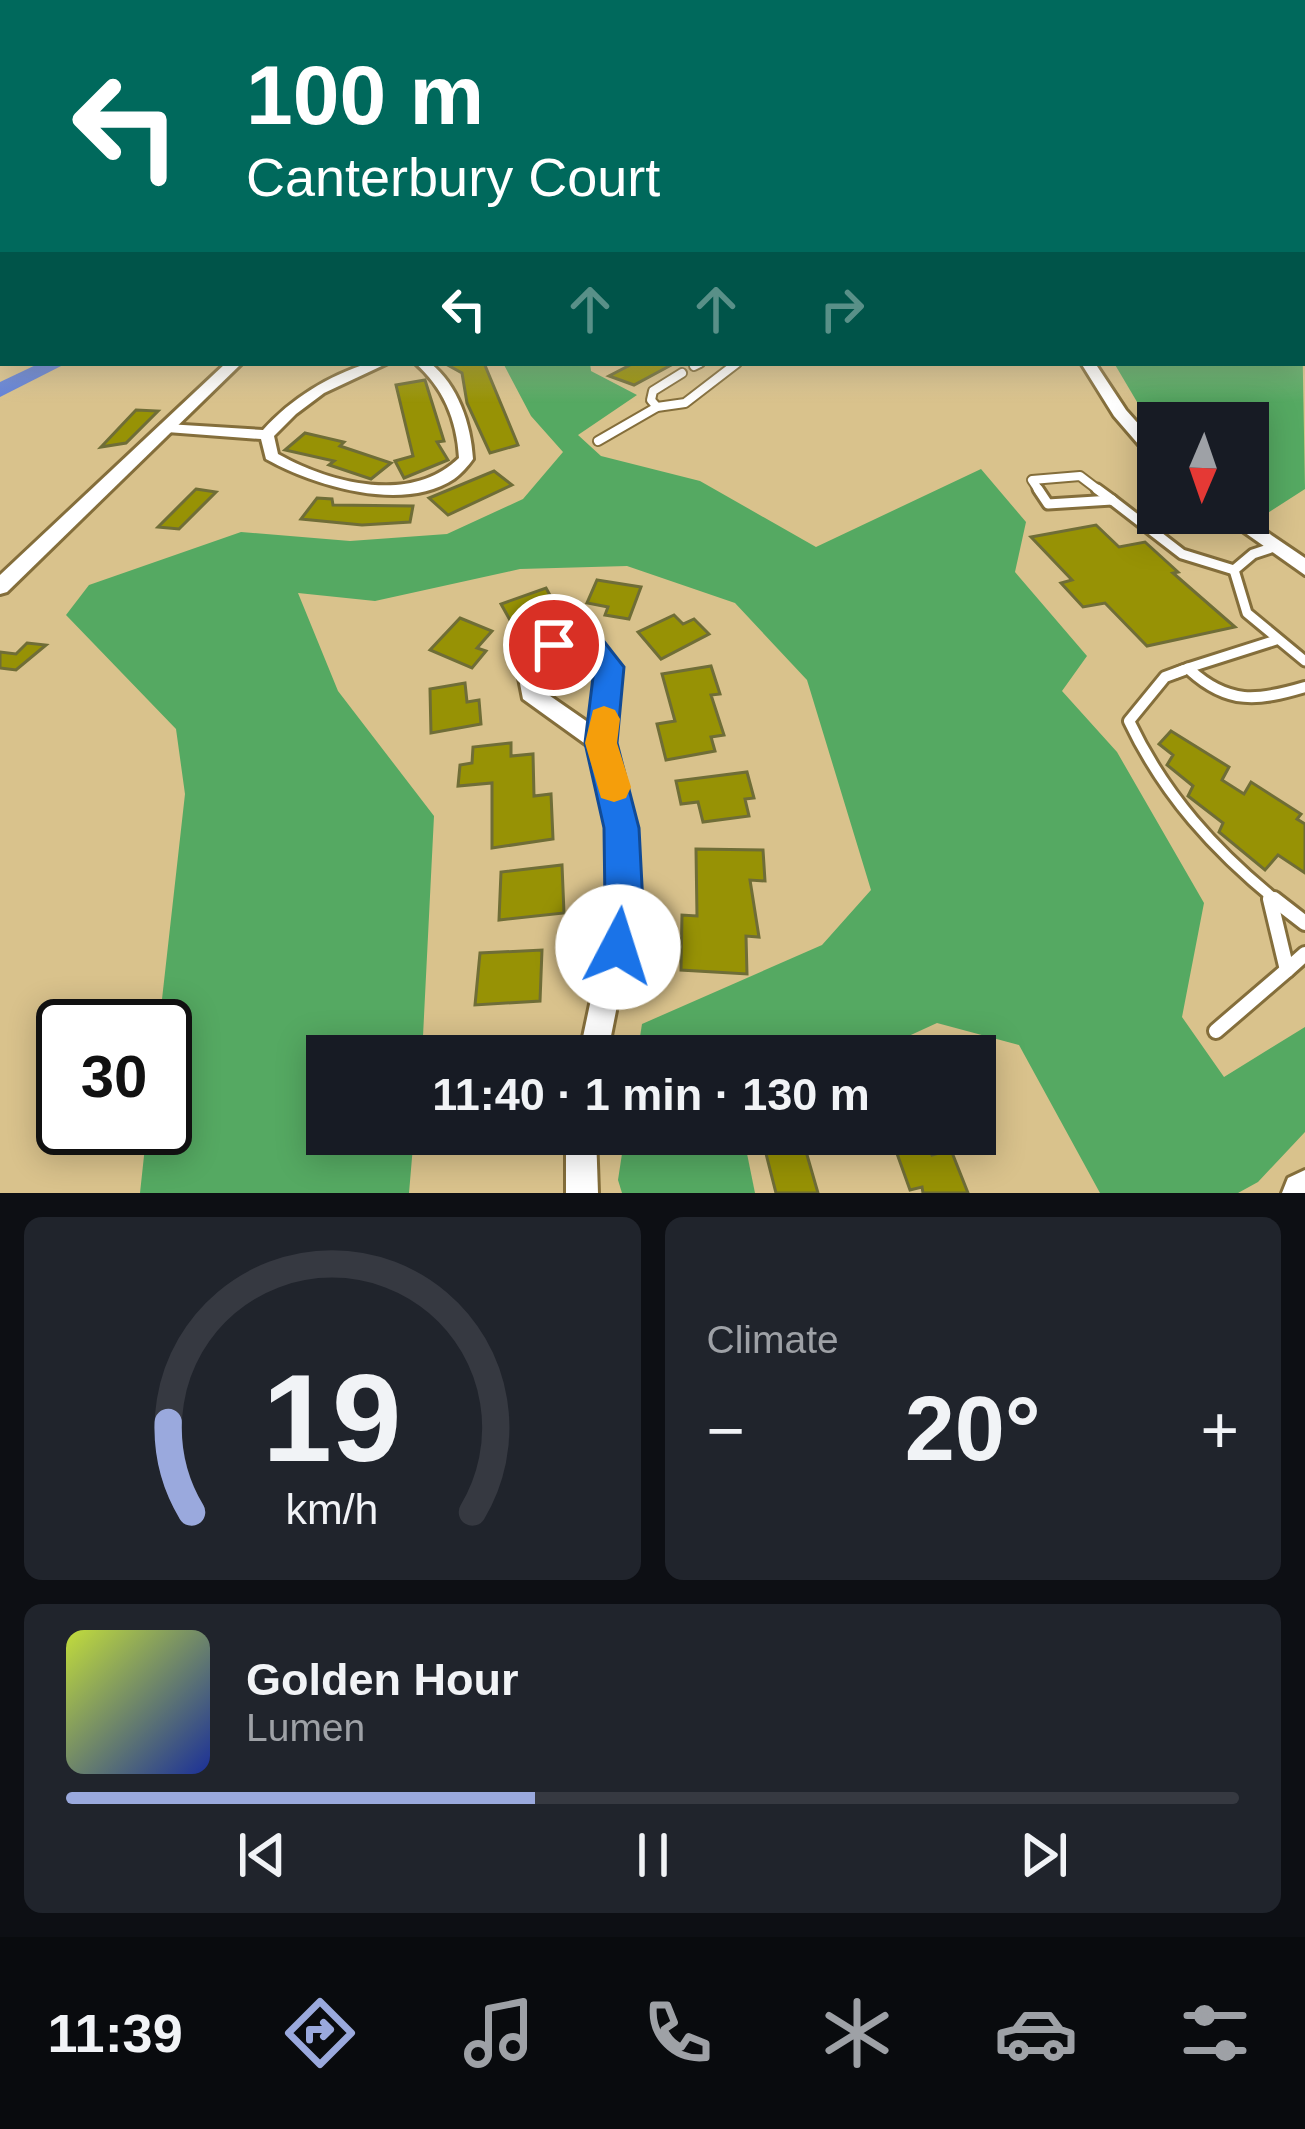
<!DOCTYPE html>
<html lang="en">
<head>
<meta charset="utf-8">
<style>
	:root { --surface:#171b24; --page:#20242c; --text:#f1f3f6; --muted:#9ea1a6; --line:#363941; --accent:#9aa9dd }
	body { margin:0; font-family:Arial,sans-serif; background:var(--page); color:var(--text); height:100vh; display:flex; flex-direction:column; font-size:45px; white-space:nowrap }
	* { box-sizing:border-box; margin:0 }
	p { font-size:39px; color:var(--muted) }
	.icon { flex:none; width:66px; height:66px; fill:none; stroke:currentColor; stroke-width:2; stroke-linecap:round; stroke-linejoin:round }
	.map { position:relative; height:1193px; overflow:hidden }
	.panel { display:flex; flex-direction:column; gap:24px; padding:24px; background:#0d0f14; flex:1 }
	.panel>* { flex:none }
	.top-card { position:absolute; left:0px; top:0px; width:1305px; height:366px; box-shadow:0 6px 30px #0003; background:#00695c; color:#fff; overflow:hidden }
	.needle { width:78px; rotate:182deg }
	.controls { position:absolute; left:1137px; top:402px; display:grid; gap:24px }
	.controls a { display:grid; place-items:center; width:132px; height:132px; border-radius:0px; background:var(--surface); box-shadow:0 6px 30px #0003; font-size:60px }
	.speed { position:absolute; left:36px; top:999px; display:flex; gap:24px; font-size:60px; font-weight:700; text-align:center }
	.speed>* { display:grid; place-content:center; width:156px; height:156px; border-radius:50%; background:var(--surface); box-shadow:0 6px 30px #0003; line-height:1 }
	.speed .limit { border:6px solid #111; border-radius:18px; background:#fff; color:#111 }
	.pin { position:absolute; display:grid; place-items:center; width:102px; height:102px; color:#fff; margin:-51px; border:6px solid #fff; border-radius:50%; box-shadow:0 3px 12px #0007 }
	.me { position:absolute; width:132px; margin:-66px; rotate:5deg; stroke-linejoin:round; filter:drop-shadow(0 0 9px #0008) }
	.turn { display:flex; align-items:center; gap:42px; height:252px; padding:0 48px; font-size:54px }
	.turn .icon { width:156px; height:156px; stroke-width:2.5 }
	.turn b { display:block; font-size:84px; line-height:102px }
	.lanes { display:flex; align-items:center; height:114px; padding:0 48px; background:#0003; justify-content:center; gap:60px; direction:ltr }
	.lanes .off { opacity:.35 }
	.big { font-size:90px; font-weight:600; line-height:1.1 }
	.panel .widget { flex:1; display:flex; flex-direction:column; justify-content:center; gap:18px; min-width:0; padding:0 42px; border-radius:18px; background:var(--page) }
	.panel .dial { align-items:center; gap:0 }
	.dial svg { height:312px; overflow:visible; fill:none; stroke:var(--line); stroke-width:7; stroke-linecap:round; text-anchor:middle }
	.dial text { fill:var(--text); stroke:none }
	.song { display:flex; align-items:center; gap:36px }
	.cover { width:144px; height:144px; border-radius:18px; background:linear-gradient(135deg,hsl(70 70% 55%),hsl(230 70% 35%)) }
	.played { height:12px; border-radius:6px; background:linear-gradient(90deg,var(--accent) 40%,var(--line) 40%) }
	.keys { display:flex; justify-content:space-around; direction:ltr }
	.heat { display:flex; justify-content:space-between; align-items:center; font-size:66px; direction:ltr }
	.panel .tiles { flex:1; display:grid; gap:24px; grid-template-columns:1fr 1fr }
	.widget:last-child { grid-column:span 2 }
	.trip { position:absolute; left:306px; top:1035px; width:690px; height:120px; border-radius:0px; background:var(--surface); box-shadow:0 6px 30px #0003; font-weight:600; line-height:120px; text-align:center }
	.tab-bar { display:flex; height:192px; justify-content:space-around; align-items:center; background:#090b0e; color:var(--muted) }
	.tab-bar .icon { width:84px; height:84px }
	.tab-bar .current { color:var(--accent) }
	.tab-bar b { font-size:54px; color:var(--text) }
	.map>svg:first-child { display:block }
	.green { fill:#55a962 }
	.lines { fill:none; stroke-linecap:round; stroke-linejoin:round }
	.river { fill:#6181d8; fill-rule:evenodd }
	.building { fill:#979205; stroke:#6f6d37; stroke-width:3 }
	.service-far3-casing { stroke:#846e3b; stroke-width:12 }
	.service-far2-casing { stroke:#846e3b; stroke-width:15 }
	.service-far1-casing { stroke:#846e3b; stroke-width:16 }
	.service-casing { stroke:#846e3b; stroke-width:20 }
	.minor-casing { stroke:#846e3b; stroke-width:6 }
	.tertiary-casing { stroke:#846e3b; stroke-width:6 }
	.secondary-casing { stroke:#846e3b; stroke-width:6 }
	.service-far3 { stroke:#fff; stroke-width:8 }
	.service-far2 { stroke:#fff; stroke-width:9 }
	.service-far1 { stroke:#fff; stroke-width:10 }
	.service { stroke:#fff; stroke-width:14 }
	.minor { fill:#fff; fill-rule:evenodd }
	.tertiary { fill:#fff; fill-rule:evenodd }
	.secondary { fill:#fff; fill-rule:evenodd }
	.route { fill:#1a73e8; stroke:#114b97; stroke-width:3 }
	.slow { fill:#f59e0b }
</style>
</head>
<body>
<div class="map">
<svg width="1305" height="1193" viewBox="0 0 1305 1193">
	<rect width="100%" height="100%" fill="#d9c28c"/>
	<g class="green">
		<polygon points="1302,322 1305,489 1263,516 1248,505 1248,423 1158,423 1158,427 1143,412 1114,363 1302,363"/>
		<polygon points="503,363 590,363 591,371 637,395 578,435 601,456 700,481 816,547 981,469 1026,522 1015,572 1087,656 1062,691 1117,752 1204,903 1182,1017 1224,1077 1305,1027 1305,1132 1258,1182 1238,1193 1100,1193 1019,1045 937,1023 865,1056 637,1056 642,1024 822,945 871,890 807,680 735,603 627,566 520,569 375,601 298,593 338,691 434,816 422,1056 327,1056 327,1134 414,1134 409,1193 140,1193 147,1128 165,1128 165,1026 159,1026 185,794 176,729 66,615 89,585 241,532 350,541 447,534 523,499 563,452 531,416"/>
		<polygon points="625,1134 743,1134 755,1193 622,1193 618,1180"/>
	</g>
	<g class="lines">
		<polygon class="river" points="40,363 67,363 0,397 0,382"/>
	</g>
	<g class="building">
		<polygon points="444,363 484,363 518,445 490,453 467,403 462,373"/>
		<polygon points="634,363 675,363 634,385 609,376"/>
		<polygon points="425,380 444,441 437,442 448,460 404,478 395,461 413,456 396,385"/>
		<polygon points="136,410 158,411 126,443 101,447"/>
		<polygon points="305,433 344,442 340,446 391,463 371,479 329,465 334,461 285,450"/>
		<polygon points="494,471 512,485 448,515 429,498"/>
		<polygon points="196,489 216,492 179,529 158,527"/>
		<polygon points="317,498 332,499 333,505 413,506 410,522 362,525 301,519"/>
		<polygon points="1096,525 1119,547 1145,542 1178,572 1173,573 1235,627 1147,646 1105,603 1083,607 1061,583 1072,580 1031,537"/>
		<polygon points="597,580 641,587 629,619 605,615 608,607 587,603"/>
		<polygon points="546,588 556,606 511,622 501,604"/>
		<polygon points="674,615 683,624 694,619 709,634 661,659 638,632"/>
		<polygon points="460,618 492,631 477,648 486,651 472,668 430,650"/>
		<polygon points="27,643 46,645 16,670 0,668 0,652 16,654"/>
		<polygon points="711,666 720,694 711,695 724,735 711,737 715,751 666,760 657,724 675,721 662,674"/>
		<polygon points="465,683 467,702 479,700 481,724 431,733 430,689"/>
		<polygon points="1171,731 1229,767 1222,780 1244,794 1251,782 1301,814 1297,819 1305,824 1305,873 1278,855 1265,870 1219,832 1223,823 1188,796 1193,786 1167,765 1173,755 1159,744"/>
		<polygon points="511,743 511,756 533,754 534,796 551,794 553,839 492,848 492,783 458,786 460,765 472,763 473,747"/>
		<polygon points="747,772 754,798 745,799 749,816 703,822 698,802 681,804 676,781"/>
		<polygon points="696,849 763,850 765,881 750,880 759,937 746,936 747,974 681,970 682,915 697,916"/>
		<polygon points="562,865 564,913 499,920 501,872"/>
		<polygon points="542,950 540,1001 475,1005 480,953"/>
		<polygon points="761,1134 801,1134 818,1193 776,1193"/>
		<polygon points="890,1134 924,1134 932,1155 951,1150 968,1193 923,1193 922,1187 910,1190"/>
	</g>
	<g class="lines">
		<defs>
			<g id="service-far3">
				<polyline points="694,366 700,363"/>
				<polyline points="657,407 651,400 653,391 682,373"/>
				<polyline points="598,441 657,407 685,403 737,363"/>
				<polyline points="1040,492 1032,480 1080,476 1101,492"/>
			</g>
			<g id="service-far2">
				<polyline points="1038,489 1048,504 1112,500"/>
				<polyline points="1097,489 1112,500"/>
				<polyline points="1112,500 1182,554 1234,570 1253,554 1274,547"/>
				<polyline points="1234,570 1247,613 1305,661"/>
				<polyline points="1188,668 1276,640"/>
				<polyline points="1176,673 1188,668 1193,673"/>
			</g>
			<g id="service-far1">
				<path d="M1184 670 1165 677 1129 721C1164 795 1215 851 1278 902"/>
				<path d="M1190 670C1228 705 1258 701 1305 687"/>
				<polyline points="1269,896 1271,902"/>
			</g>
			<g id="service">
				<polyline points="1270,899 1287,970 1305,954"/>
				<polyline points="1274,899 1305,923"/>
				<polyline points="1216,1031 1287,970"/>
			</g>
			<g id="minor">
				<path d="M369 363H388L324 393 296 414 274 436 278 454C330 483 411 505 459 458 457 420 443 387 415 363H430C458 385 471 424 473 459 468 466 461 474 454 479 403 513 314 486 266 459L261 439 167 432 160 428 167 424 263 430C292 398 328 376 369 363Z"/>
				<path d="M568 636 598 643 608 650 619 667 612 743 634 828 637 905 607 1056H579L611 905 610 828 591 748 523 699 517 668C530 648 545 640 568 636ZM568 650 585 653 599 668 592 725 540 689 537 669 552 655Z"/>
				<polygon points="566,1134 596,1134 598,1193 566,1193"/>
			</g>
			<g id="tertiary">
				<polygon points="226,363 242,363 7,592 0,594 0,575"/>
				<polygon points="1081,363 1095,363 1126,410 1158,446 1158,461 1152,460 1114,416"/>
				<polygon points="1217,513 1239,513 1305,558 1305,575"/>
			</g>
			<polygon id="secondary" points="1305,1170 1305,1193 1282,1193 1288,1178"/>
		</defs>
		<use href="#service-far3" class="service-far3-casing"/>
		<use href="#service-far2" class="service-far2-casing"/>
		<use href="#service-far1" class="service-far1-casing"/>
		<use href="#service" class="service-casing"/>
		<use href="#minor" class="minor-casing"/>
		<use href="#tertiary" class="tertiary-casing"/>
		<use href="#secondary" class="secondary-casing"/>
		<use href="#service-far3" class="service-far3"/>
		<use href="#service-far2" class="service-far2"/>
		<use href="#service-far1" class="service-far1"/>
		<use href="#service" class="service"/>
		<use href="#minor" class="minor"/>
		<use href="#tertiary" class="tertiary"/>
		<use href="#secondary" class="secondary"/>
	</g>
	<linearGradient id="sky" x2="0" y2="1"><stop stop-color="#72a0e2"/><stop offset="0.59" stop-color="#eee4cb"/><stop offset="1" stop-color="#eee4cb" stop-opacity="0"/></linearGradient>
	<rect width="1305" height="403" fill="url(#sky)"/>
	<polygon class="route" points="554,634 602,639 624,667 617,743 639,828 643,905 632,961 618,967 604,961 598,947 605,905 604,828 585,743 594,669 584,658 544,653 540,645 544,637"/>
	<polygon class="slow" points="604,706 615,710 620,719 617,743 631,787 626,798 614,802 601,798 585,743 593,710"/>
</svg>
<div class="controls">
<a><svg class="needle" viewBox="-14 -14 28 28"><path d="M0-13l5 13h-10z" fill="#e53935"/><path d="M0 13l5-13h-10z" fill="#9ea1a6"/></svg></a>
</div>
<div class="speed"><div class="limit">30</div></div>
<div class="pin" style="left:554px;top:645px;background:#d93025"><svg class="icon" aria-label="arrive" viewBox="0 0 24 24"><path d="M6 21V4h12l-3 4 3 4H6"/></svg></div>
<svg class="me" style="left:618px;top:947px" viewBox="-20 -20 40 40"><circle r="19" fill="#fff"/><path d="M0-13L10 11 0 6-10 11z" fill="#1a73e8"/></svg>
<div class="trip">11:40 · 1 min · 130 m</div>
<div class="top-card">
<div class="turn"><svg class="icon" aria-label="left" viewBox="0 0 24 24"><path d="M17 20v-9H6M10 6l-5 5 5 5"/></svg><div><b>100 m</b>Canterbury Court</div></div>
<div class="lanes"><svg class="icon" aria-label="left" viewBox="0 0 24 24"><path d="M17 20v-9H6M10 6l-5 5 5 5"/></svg><svg class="icon off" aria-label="ahead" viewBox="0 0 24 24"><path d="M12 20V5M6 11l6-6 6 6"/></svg><svg class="icon off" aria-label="ahead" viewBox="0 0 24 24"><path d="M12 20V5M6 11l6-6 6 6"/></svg><svg class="icon off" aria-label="right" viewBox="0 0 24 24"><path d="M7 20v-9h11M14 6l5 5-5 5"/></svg></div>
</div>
</div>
<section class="panel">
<div class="tiles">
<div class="widget dial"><svg viewBox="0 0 100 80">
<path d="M14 69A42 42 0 1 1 86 69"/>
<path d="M14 69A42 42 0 0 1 8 46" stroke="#9aa9dd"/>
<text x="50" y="56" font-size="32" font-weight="700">19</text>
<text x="50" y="72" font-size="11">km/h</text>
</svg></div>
<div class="widget"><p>Climate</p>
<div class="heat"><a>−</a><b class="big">20°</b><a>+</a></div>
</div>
<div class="widget">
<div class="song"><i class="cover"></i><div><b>Golden Hour</b><p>Lumen</p></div></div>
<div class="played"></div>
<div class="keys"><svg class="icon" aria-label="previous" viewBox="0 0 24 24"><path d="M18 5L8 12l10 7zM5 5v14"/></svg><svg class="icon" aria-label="pause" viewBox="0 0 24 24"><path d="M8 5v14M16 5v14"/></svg><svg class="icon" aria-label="next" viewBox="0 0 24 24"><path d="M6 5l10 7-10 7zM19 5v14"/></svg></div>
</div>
</div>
</section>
<nav class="tab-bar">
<b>11:39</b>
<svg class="icon current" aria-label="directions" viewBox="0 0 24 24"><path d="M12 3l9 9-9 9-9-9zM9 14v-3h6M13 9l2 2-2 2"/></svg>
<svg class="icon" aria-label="music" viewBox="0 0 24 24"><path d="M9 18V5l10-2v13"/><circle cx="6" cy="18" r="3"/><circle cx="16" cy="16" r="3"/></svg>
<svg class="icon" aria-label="phone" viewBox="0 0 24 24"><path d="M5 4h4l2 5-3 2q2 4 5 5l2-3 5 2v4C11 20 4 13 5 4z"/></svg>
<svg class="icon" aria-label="climate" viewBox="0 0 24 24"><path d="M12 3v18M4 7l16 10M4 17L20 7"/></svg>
<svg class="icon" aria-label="car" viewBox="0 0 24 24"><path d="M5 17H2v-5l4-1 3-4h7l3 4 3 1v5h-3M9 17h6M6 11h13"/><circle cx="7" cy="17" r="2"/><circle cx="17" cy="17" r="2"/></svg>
<svg class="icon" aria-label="filters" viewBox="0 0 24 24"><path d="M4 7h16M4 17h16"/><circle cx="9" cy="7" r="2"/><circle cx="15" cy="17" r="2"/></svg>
</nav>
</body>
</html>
